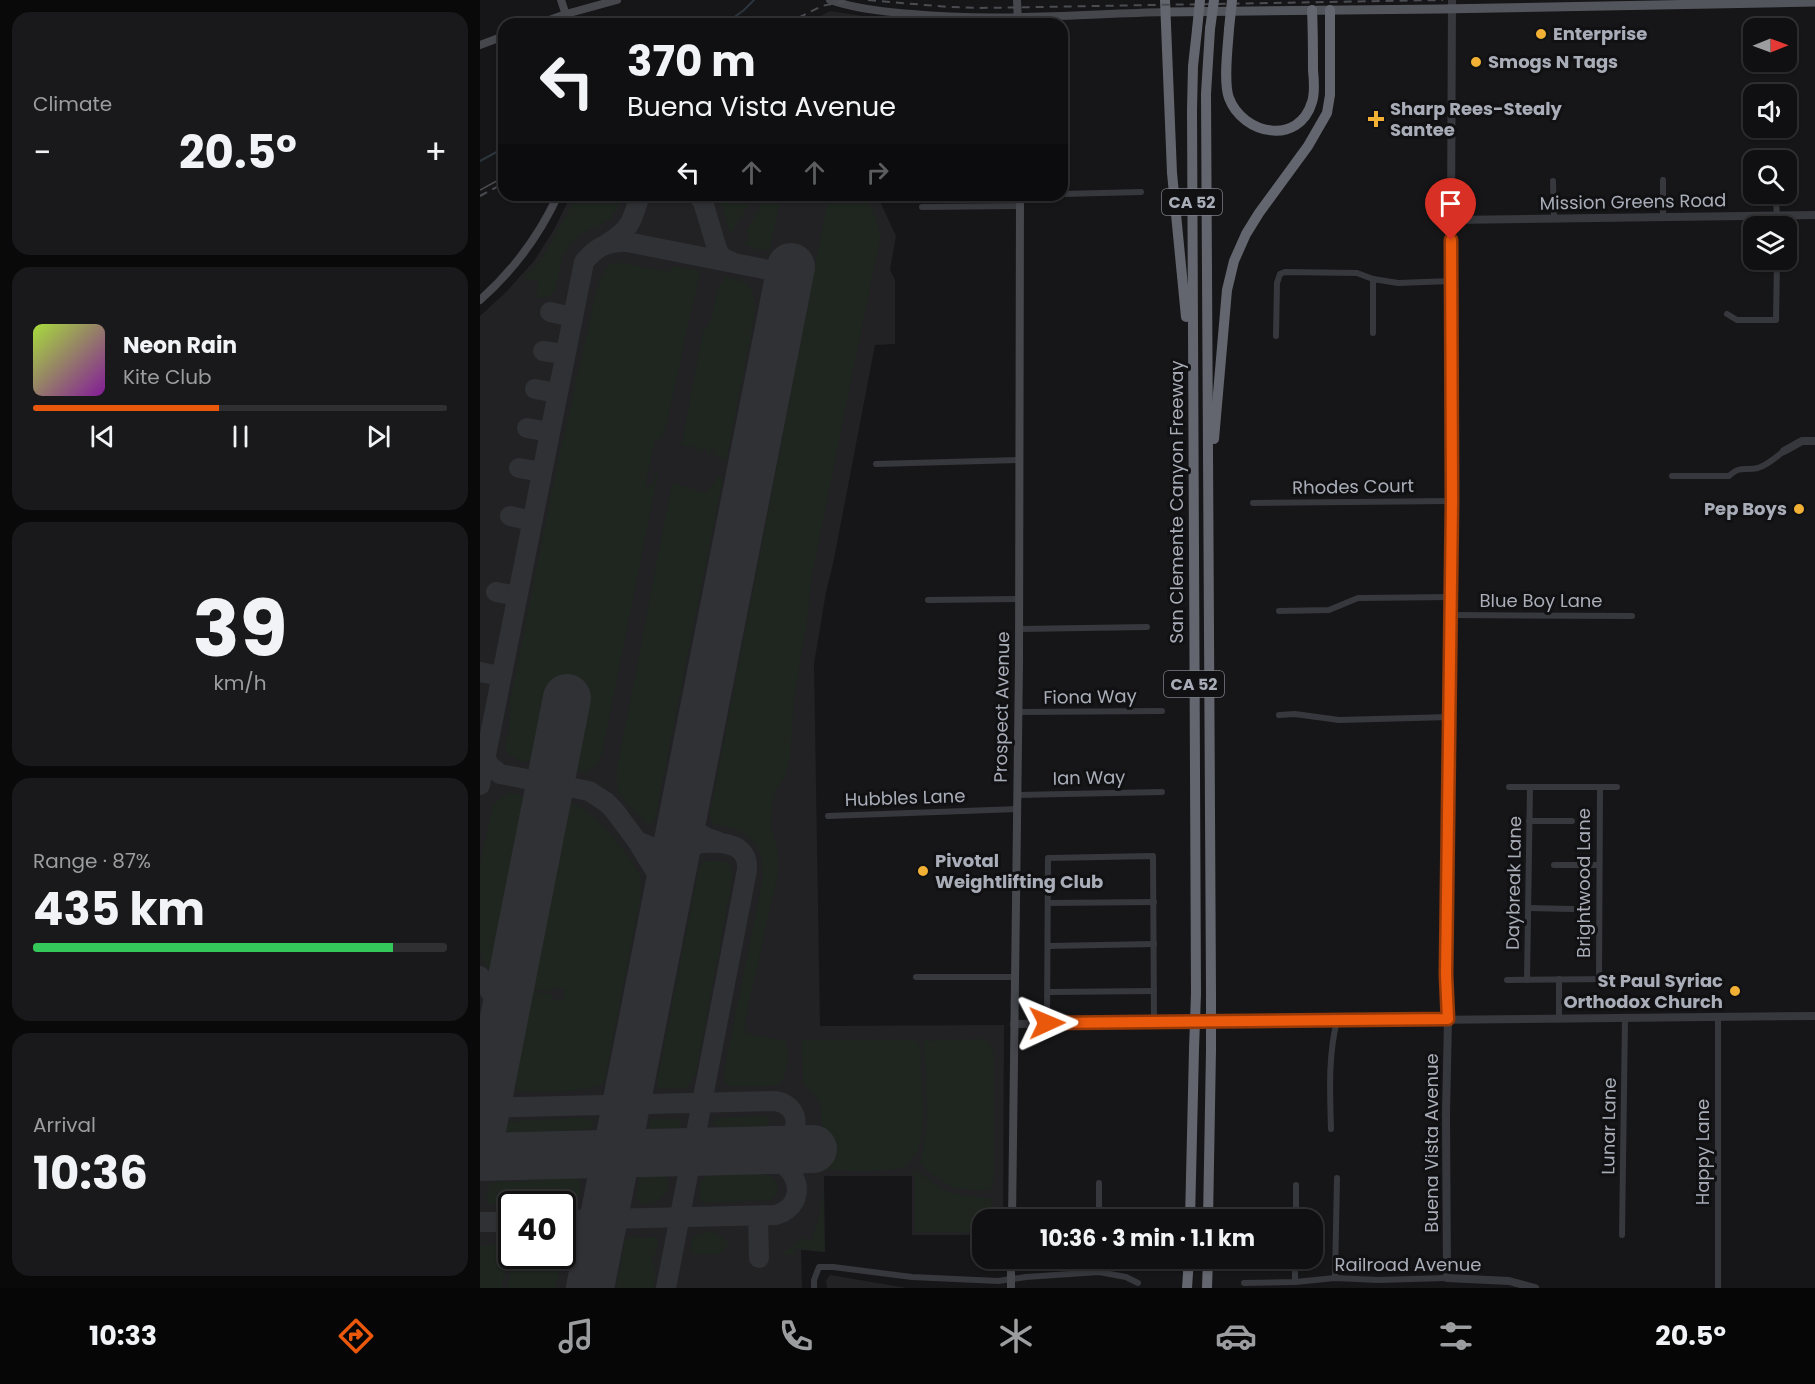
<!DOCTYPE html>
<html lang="en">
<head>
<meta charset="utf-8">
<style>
	:root { --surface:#101012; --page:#19191b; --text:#f1f3f6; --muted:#9c9d9f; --line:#303032; --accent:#ea580c }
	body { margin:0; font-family:Poppins,sans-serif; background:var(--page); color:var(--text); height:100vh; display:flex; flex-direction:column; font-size:22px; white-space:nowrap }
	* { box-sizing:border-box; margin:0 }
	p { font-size:20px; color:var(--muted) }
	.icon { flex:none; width:33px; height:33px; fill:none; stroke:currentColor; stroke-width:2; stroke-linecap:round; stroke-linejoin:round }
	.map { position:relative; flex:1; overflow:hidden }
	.sheet { display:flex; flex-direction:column; gap:12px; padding:12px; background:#09090a; width:480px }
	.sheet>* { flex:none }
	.hud { position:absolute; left:18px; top:18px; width:570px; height:183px; border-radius:18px; box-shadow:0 2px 4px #0004,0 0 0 2px var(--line); background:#101012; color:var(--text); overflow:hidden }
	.needle { width:39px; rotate:89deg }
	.tools { position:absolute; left:1263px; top:18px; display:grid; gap:12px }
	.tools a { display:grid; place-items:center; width:54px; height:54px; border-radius:12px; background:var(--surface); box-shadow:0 2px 4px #0004,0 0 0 2px var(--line); font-size:30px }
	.speed { position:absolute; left:18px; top:1191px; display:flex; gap:12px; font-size:30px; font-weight:700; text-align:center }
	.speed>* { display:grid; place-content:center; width:78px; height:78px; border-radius:50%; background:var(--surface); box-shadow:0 2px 4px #0004,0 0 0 2px var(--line); line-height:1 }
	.speed .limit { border:3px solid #111; border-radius:9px; background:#fff; color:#111 }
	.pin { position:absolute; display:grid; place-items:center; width:51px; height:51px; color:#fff; margin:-62px -26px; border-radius:50% 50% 50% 0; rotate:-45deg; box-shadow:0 0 6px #0007 }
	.pin .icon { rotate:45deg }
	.me { position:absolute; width:66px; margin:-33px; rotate:89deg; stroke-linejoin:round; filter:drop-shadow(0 0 4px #0008) }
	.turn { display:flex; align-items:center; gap:21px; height:126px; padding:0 30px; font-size:27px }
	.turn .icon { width:78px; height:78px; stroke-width:2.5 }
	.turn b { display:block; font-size:42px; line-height:51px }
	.lanes { display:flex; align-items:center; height:57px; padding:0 30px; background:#0003; justify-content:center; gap:30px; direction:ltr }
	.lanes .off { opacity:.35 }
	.big { font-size:45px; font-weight:700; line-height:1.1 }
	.sheet .card { flex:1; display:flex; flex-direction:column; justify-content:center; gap:9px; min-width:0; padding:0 21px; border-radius:18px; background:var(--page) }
	.sheet .dial { align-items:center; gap:0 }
	.dial b { font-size:78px; line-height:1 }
	.song { display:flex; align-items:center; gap:18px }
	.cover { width:72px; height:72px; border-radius:9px; background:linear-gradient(135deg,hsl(80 70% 55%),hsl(290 70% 35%)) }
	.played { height:6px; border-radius:3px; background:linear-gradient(90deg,var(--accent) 45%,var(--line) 45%) }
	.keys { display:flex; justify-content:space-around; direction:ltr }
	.heat { display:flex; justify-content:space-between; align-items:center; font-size:33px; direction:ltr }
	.charge { height:9px; border-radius:4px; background:linear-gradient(90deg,#34c759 87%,var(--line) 0) }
	.trip { position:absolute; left:492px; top:1209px; width:351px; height:60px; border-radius:18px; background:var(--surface); box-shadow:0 2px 4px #0004,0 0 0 2px var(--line); font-weight:700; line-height:60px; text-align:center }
	.dock { display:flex; height:96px; justify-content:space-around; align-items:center; background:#060607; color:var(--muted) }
	.dock .icon { width:42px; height:42px }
	.dock .current { color:var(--accent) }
	.dock b { font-size:27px; color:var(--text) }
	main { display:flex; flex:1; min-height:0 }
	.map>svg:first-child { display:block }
	.built { fill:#222225; fill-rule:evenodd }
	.green { fill:#1e261f }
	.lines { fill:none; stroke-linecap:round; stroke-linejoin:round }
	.stream { stroke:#2c353c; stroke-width:2 }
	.taxiway { stroke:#303135; stroke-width:20 }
	.runway { stroke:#303135; stroke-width:48 }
	.minor { stroke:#37383d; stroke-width:6 }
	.tertiary { stroke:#37383d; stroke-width:8 }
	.secondary { stroke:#45474d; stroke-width:8 }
	.primary { stroke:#53555c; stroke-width:9 }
	.motorway { stroke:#63666e; stroke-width:10 }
	.tram { stroke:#4a4c52; stroke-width:1.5 }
	.rail { stroke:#4a4c52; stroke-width:2; stroke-dasharray:8 6; stroke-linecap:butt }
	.motorway-bridge { stroke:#63666e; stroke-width:10 }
	.route-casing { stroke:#983908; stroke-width:15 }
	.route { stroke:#ea580c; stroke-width:10 }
	.poi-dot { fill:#f2b134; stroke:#111113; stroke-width:2 }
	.labels { text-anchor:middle; stroke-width:6; stroke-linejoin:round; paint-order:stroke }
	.shield { fill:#111113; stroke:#7b7e86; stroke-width:1.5 }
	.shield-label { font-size:16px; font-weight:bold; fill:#a8adb8 }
	.poi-label { font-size:18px; font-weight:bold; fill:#a8adb8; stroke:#111113; text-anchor:start }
	.street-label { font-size:18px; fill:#a8adb8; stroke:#111113 }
</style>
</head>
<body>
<main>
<section class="sheet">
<div class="card"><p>Climate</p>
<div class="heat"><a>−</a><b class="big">20.5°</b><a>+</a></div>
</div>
<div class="card">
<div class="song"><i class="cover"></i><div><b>Neon Rain</b><p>Kite Club</p></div></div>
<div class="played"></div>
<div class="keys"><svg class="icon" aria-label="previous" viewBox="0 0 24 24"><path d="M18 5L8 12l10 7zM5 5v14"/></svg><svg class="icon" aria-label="pause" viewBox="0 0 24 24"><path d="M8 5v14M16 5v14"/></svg><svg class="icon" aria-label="next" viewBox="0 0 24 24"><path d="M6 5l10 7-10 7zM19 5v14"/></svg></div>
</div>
<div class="card dial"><b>39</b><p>km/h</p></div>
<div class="card"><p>Range · 87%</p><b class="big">435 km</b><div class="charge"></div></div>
<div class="card"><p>Arrival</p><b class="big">10:36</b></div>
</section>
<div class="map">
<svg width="1335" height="1288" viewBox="0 0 1335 1288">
	<rect width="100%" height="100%" fill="#161618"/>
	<g class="built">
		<polygon points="350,11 403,19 402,24 326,24"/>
		<path d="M91 195H397L416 236 410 270 415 280V344L395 345 353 564 346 592 334 664 340 1026 524 1025 523 1219 502 1220V1235H432V1176H344L345 1252 321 1250 322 1288H0V316L25 293 54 261 75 228ZM32 1204H82V1256H32Z"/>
		<polygon points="350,1275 427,1288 347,1288 346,1281"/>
	</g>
	<g class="green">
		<path d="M98 195H142C133 233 110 220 90 245 80 257 78 278 74 293L65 298 56 297 59 281 43 278 62 258Z"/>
		<polygon points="238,195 274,195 250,235 250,233"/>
		<path d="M287 195H301L290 248C283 254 272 248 265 244L270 236 266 232Z"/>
		<path d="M349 195H386L399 227 400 239 332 575 327 621 314 698 310 761 304 779 297 789 292 804 291 827 298 854V873L264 1026 266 1032 271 1034 305 1041C311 1051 307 1077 299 1085L251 1087C244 1083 244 1079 244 1072L283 877C282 851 278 836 251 828 244 826 238 825 232 822L230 819V813Z"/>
		<path d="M144 263 190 272 192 266 220 271 186 427 181 439 175 440 165 486 168 487 174 481 176 471 178 473 122 754 117 764 105 773 90 769V761L102 698 101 695 77 691 72 696 59 759 55 762C44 763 34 759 26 751V741L29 733 30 702 73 485 118 284 129 264Z"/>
		<path d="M244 276 267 283 272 291 276 308 246 462 242 457 235 456V450L231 449 230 454 227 453V447L225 446 221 452 217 451 215 443 213 447 201 446 224 327 226 330C235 315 232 304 238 290 240 284 243 283 244 276Z"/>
		<path d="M239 477 243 478 175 819 171 825H166C164 819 161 818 157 813 141 800 135 789 137 769L192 484 194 483 225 493C232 490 232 481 239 477Z"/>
		<path d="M29 793C45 793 47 801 46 815L15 974 13 976 4 962 0 954 1 948 0 947V864L13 804Z"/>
		<path d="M94 804C124 820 136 841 156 868L160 876 161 895 127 1069C126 1075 125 1082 120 1085 109 1092 53 1093 40 1091 35 1089 35 1090 33 1085 25 1068 41 1011 45 990L72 995V999L83 1000 84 990 74 988 73 992 46 987 80 813 87 805Z"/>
		<polygon points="230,861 248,862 251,868 253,875 216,1074 209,1086 203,1088 179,1088 177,1082 219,867 223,862"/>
		<polygon points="503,1039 508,1041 514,1054 514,1178 510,1190 475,1189 452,1174 440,1163 447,1127 446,1074 443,1041"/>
		<path d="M322 1040H433L438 1041C442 1051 441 1063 441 1073 443 1097 450 1156 422 1167 408 1173 362 1170 344 1170L341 1107 337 1098 323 1083Z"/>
		<polygon points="285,1116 288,1117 290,1122 285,1127 240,1128 234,1125 234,1121 238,1118"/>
		<path d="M101 1118 111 1121 113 1124 111 1129 31 1134H24L21 1132C21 1125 28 1123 34 1121Z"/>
		<polygon points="170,1119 198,1119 201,1125 200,1128 196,1130 168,1131"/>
		<polygon points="435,1170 469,1193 511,1199 514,1219 502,1220 502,1233 435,1232 435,1175 431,1174"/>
		<path d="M284 1173C294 1177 298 1182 298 1192L292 1199 288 1200 226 1203 222 1202 218 1196 221 1182 228 1175Z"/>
		<path d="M177 1175 185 1176 188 1180C190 1197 178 1201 164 1205L156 1198 159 1177Z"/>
		<path d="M90 1178 99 1181C103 1188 100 1197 93 1202L76 1204H32L31 1207H18L9 1204 7 1201V1194L9 1187 11 1183 18 1181 37 1182 59 1179Z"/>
		<polygon points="343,1193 345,1252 316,1248 315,1255 300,1255 326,1236 328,1241 334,1239 332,1235 338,1223"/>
		<polygon points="227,1232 235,1233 250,1243 240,1254 212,1254 210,1247 213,1237"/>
		<polygon points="152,1236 159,1238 177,1237 178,1244 172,1262 176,1271 173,1288 136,1288 145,1240"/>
		<polygon points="30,1243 21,1288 0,1288 0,1247 5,1245"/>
		<polygon points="83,1244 84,1252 76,1288 27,1288 34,1256 82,1256"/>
	</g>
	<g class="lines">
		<g class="stream">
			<polyline points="245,24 264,10 274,0"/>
			<polyline points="0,161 24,148"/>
		</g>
		<g class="taxiway">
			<polyline points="218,195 223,202 238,252 243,258 252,262"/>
			<path d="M128 243C152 228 152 220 160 195"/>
			<polyline points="70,312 92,317"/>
			<polyline points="63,351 84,354"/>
			<polyline points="55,389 77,393"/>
			<polyline points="47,428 69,432"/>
			<polyline points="39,468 61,472"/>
			<polyline points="30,516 52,521"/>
			<polyline points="16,592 37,596"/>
			<polyline points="0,672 21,676"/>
			<path d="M219 743 206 812C211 829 220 837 237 841"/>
			<path d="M5 757 10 766 20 774 109 791 126 802 134 810 157 841 171 847 180 849C204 846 270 828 267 870L186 1288"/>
			<path d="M0 785 104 262C116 247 128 241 147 242L309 274"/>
			<polyline points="157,841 176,872 184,894 184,906 170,973"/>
			<path d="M188 901C192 879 193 854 216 845"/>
			<polyline points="0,976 19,1005 22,1019 6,1104"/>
			<path d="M0 1108 295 1101C316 1104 323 1126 306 1140 298 1145 288 1148 278 1150"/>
			<polyline points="278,1216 279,1258"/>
			<path d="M82 1220 296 1215C322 1207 323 1180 303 1164 296 1158 287 1154 278 1150"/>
			<polyline points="0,1222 32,1222"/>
		</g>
		<g class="runway">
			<polyline points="0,1140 87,698"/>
			<polyline points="0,1157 333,1149"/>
			<polyline points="110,1288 311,267"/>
		</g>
		<g class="minor">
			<polyline points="1073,181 1074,218"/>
			<polyline points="582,194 661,192"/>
			<polyline points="1296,194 1297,226"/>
			<polyline points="442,207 540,206"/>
			<polyline points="1183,217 1183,180"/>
			<polyline points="893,279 893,333"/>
			<polyline points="1247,314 1257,320 1296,320 1297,260"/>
			<polyline points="796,336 797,283 800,274 805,272 877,273 893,279 918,283 971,281"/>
			<polyline points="396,464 539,460"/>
			<path d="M1192 476H1249C1261 465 1264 471 1278 468 1288 465 1296 457 1304 451"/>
			<polyline points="773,503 972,501"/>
			<polyline points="448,600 539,599"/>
			<polyline points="799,611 849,610 878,598 971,597"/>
			<polyline points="971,615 1152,616"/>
			<polyline points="540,629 667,627"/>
			<polyline points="538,712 682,711"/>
			<polyline points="799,715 815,714 859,720 970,717"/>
			<polyline points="1029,787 1137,787"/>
			<polyline points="537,795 682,792"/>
			<polyline points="348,816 538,809"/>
			<polyline points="1049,821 1092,821"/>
			<polyline points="1074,865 1119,865"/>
			<polyline points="568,903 674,902"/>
			<polyline points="1048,908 1093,909"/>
			<polyline points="568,946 674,944"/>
			<polyline points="436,977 536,977"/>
			<polyline points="1079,979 1079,1018"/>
			<polyline points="1119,979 1120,787"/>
			<polyline points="1027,980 1138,979"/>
			<polyline points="1047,980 1050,787"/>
			<polyline points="568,992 674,991"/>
			<polyline points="567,1023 568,858 673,856 674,1022"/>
			<path d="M851 1129C850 1093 848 1055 857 1021"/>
			<polyline points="619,1183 619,1220"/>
			<polyline points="816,1220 816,1185"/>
			<polyline points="1142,1235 1145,1018"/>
			<polyline points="619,1258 619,1272"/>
			<polyline points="855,1278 857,1178"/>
			<polyline points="815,1282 815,1258"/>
			<polyline points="764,1283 815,1282 855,1278 898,1280 967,1278"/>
			<polyline points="334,1288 334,1280 339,1267 353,1267 432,1277 518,1281 546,1277 619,1272 646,1277 658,1283"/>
			<polyline points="1238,1288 1238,1017"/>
		</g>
		<g class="tertiary">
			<polyline points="972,0 971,220 972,501 966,975 968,1019 966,1114 967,1278 1029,1281 1055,1288"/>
			<polyline points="971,220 1335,215"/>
			<polyline points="1304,451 1322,441 1335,441"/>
			<polyline points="534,1024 1335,1016"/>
		</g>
		<g class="secondary">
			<polyline points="81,0 89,24"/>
			<path d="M350 0C376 9 405 12 432 14 516 22 602 14 686 12"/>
			<polyline points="537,0 538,24"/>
			<polyline points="58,24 86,14 137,0"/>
			<polyline points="0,45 24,36"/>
			<path d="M0 300C34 270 59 236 78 195"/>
			<polyline points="532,1220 539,663 540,195"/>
			<polyline points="531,1288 531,1258"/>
		</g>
		<polyline class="primary" points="686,12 960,9 1335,2"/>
		<g class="motorway">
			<polyline points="685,0 692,173 706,317"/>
			<polyline points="730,29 726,94 731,992"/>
			<path d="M749 29C748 46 743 82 749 98 763 135 819 146 832 102 835 93 834 80 833 70 833 50 833 30 832 10"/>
			<polyline points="734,439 747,290 754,261 766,234 779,213 828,146 847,113 850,95 850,10"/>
			<polyline points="716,994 712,110 713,66 717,30"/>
			<polyline points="710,1220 714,1049"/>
			<polyline points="728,1220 731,1050"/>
			<polyline points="707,1288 709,1258"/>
			<polyline points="727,1288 728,1258"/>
		</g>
		<polyline class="tram" points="0,190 24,177"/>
		<g class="rail">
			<polyline points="388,0 468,7 500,8 963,0"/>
			<polyline points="306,24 342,6 371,0"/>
			<polyline points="0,196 24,183"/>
		</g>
		<g class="motorway-bridge">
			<polyline points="730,29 734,0"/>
			<polyline points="749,29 752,0"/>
			<polyline points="717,30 720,0"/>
			<polyline points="714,1049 716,994"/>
			<polyline points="731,1050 731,992"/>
		</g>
	</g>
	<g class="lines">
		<defs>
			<polyline id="route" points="567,1023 968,1019 966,975 972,501 971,240"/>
		</defs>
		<use href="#route" class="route-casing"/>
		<use href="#route" class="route"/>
	</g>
	<g class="poi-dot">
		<circle cx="1061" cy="34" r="6"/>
		<circle cx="996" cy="62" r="6"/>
		<path d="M893 110h6v6h6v6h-6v6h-6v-6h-6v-6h6z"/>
		<circle cx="1319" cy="509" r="6"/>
		<circle cx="443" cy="871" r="6"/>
		<circle cx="1255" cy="991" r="6"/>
	</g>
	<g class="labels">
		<g class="shield">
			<rect x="682" y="189" width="60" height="26" rx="4.5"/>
			<rect x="684" y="671" width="60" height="26" rx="4.5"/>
		</g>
		<g class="shield-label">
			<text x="712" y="208">CA 52</text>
			<text x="714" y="690">CA 52</text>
		</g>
		<g class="poi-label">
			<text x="1073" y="40">Enterprise</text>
			<text x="1008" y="68">Smogs N Tags</text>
			<text x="910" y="115">Sharp Rees-Stealy<tspan x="910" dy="21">Santee</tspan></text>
			<text x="1307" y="515" text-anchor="end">Pep Boys</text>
			<text x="455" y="867">Pivotal<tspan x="455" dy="21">Weightlifting Club</tspan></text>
			<text x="1243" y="987" text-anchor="end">St Paul Syriac<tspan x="1243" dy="21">Orthodox Church</tspan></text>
		</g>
		<g class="street-label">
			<text transform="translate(1153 202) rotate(-1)" y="6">Mission Greens Road</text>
			<text transform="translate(873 487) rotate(-1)" y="6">Rhodes Court</text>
			<text transform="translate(697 502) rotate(-90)" y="6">San Clemente Canyon Freeway</text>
			<text x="1061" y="607">Blue Boy Lane</text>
			<text transform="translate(610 697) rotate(-1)" y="6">Fiona Way</text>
			<text transform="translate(522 707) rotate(-89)" y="6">Prospect Avenue</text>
			<text transform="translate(609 778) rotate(-1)" y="6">Ian Way</text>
			<text transform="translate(425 798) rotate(-2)" y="6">Hubbles Lane</text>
			<text transform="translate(1034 883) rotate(-89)" y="6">Daybreak Lane</text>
			<text transform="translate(1104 883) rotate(-90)" y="6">Brightwood Lane</text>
			<text transform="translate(1129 1126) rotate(-89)" y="6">Lunar Lane</text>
			<text transform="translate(952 1143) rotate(-90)" y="6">Buena Vista Avenue</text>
			<text transform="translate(1223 1152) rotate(-90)" y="6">Happy Lane</text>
			<text x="928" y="1271">Railroad Avenue</text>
		</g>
	</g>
</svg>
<div class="tools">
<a><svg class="needle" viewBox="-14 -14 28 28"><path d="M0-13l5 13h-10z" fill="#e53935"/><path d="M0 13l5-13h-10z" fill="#9c9d9f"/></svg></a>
<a><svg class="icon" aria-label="sound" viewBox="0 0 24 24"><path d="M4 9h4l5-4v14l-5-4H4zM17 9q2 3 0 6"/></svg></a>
<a><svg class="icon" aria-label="search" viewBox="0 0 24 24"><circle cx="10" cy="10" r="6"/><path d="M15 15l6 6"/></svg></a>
<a><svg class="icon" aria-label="layers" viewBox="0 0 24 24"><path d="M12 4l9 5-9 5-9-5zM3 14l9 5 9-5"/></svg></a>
</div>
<div class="speed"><div class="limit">40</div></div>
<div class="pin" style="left:971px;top:240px;background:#d93025"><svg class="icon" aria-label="arrive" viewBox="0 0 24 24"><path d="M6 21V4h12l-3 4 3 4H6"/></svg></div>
<svg class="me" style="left:567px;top:1023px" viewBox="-20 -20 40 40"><path d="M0-17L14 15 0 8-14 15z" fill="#ea580c" stroke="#fff" stroke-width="4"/></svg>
<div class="trip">10:36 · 3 min · 1.1 km</div>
<div class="hud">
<div class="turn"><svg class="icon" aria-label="left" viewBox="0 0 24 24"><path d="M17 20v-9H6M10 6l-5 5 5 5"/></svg><div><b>370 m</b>Buena Vista Avenue</div></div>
<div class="lanes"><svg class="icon" aria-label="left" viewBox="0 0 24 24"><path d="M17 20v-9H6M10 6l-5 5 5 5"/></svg><svg class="icon off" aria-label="ahead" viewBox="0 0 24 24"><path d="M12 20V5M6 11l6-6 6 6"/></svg><svg class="icon off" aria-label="ahead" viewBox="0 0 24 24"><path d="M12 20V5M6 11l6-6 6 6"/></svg><svg class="icon off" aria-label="right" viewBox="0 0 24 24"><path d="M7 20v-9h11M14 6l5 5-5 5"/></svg></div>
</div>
</div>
</main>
<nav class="dock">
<b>10:33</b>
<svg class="icon current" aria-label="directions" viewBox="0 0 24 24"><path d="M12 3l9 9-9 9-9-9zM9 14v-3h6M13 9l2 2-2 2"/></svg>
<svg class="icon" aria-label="music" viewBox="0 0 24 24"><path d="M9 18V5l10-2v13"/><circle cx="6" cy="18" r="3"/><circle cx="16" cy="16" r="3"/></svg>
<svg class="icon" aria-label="phone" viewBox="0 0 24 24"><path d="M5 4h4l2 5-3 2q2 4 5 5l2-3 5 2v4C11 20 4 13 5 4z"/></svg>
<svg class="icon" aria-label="climate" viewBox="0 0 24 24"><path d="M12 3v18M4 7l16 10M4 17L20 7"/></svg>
<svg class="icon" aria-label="car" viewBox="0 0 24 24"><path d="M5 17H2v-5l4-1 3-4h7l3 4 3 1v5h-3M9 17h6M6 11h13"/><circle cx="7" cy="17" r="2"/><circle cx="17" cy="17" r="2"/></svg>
<svg class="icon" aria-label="filters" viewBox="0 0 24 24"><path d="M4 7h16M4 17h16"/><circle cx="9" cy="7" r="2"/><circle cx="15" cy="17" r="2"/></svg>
<b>20.5°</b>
</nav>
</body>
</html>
